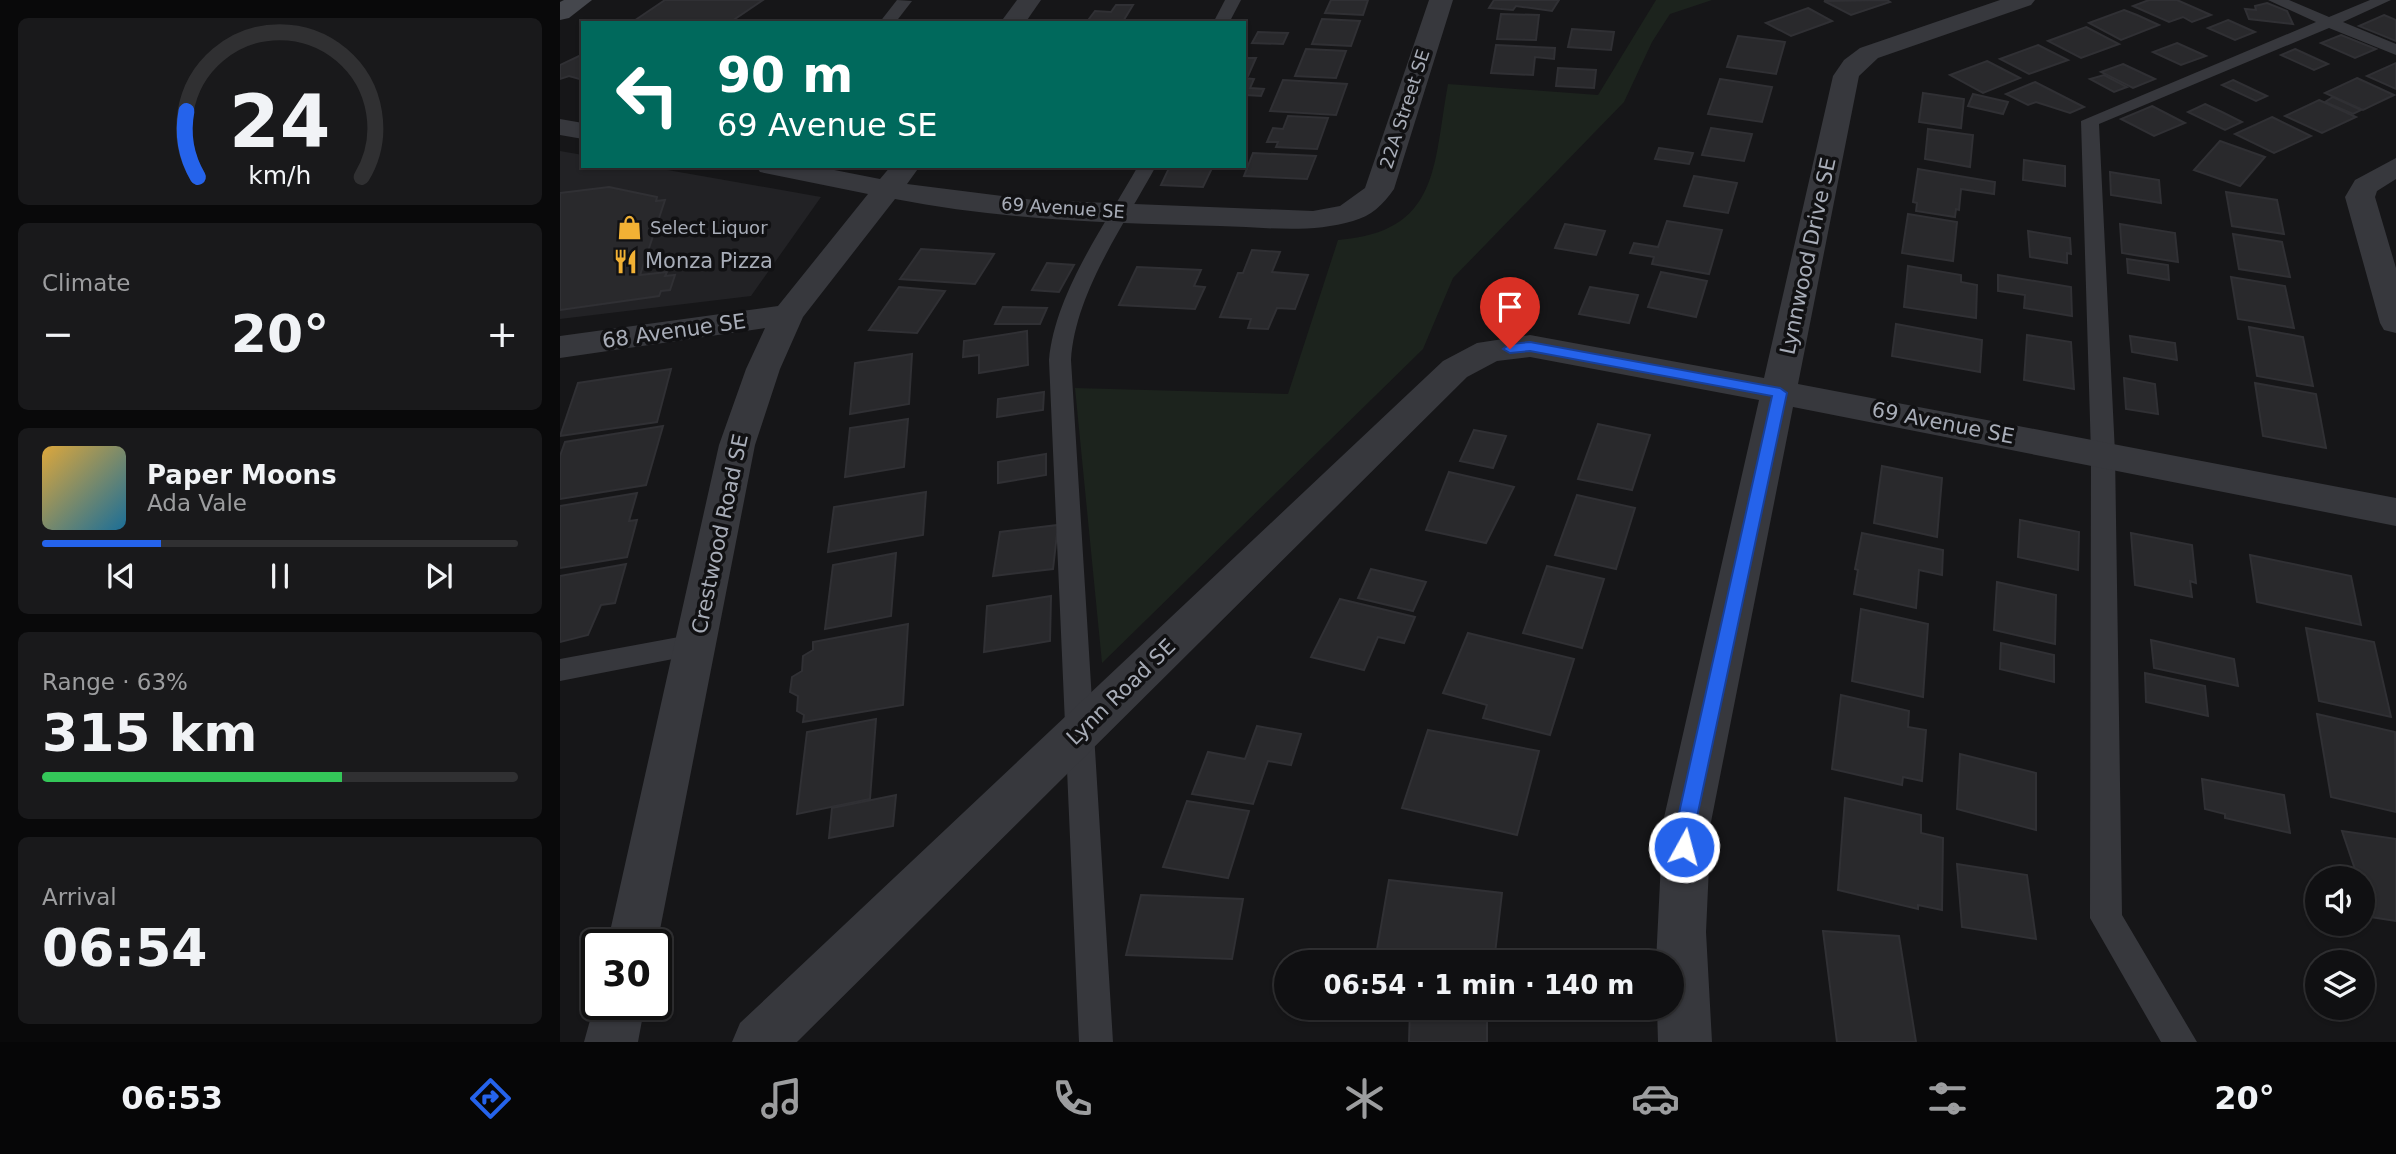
<!DOCTYPE html>
<html lang="en">
<head>
<meta charset="utf-8">
<style>
	:root { --surface:#101012; --page:#19191b; --text:#f1f3f6; --muted:#9c9d9f; --line:#303032; --accent:#2563eb }
	body { margin:0; font-family:"DejaVu Sans",sans-serif; background:var(--page); color:var(--text); height:100vh; display:flex; flex-direction:column; font-size:26px; white-space:nowrap }
	* { box-sizing:border-box; margin:0 }
	p { font-size:23px; color:var(--muted) }
	.icon { flex:none; width:38px; height:38px; fill:none; stroke:currentColor; stroke-width:2; stroke-linecap:round; stroke-linejoin:round }
	.map { position:relative; flex:1; overflow:hidden }
	.side { display:flex; flex-direction:column; gap:18px; padding:18px; background:#09090a; width:560px }
	.side>* { flex:none }
	.hud { position:absolute; left:21px; top:21px; width:665px; height:147px; border-radius:0px; box-shadow:0 2px 5px #0004,0 0 0 2px var(--line); background:#00695c; color:#fff; overflow:hidden }
	.buttons { position:absolute; left:1745px; top:866px; display:grid; gap:14px }
	.buttons a { display:grid; place-items:center; width:70px; height:70px; border-radius:50%; background:var(--surface); box-shadow:0 2px 5px #0004,0 0 0 2px var(--line); font-size:35px }
	.speed { position:absolute; left:21px; top:929px; display:flex; gap:14px; font-size:35px; font-weight:700; text-align:center }
	.speed>* { display:grid; place-content:center; width:91px; height:91px; border-radius:50%; background:var(--surface); box-shadow:0 2px 5px #0004,0 0 0 2px var(--line); line-height:1 }
	.speed .limit { border:4px solid #111; border-radius:10px; background:#fff; color:#111 }
	.pin { position:absolute; display:grid; place-items:center; width:60px; height:60px; color:#fff; margin:-72px -30px; border-radius:50% 50% 50% 0; rotate:-45deg; box-shadow:0 0 7px #0007 }
	.pin .icon { rotate:45deg }
	.me { position:absolute; width:77px; margin:-38px; rotate:7deg; stroke-linejoin:round; filter:drop-shadow(0 0 5px #0008) }
	.turn { display:flex; align-items:center; gap:24px; height:147px; padding:0 21px; font-size:32px }
	.turn .icon { width:91px; height:91px; stroke-width:2.5 }
	.turn b { display:block; font-size:49px; line-height:60px }
	.big { font-size:52px; font-weight:800; line-height:1.1 }
	.side .widget { flex:1; display:flex; flex-direction:column; justify-content:center; gap:10px; min-width:0; padding:0 24px; border-radius:10px; background:var(--page) }
	.side .dial { align-items:center; gap:0 }
	.dial svg { height:182px; overflow:visible; fill:none; stroke:var(--line); stroke-width:7; stroke-linecap:round; text-anchor:middle }
	.dial text { fill:var(--text); stroke:none }
	.song { display:flex; align-items:center; gap:21px }
	.cover { width:84px; height:84px; border-radius:10px; background:linear-gradient(135deg,hsl(40 70% 55%),hsl(200 70% 35%)) }
	.played { height:7px; border-radius:4px; background:linear-gradient(90deg,var(--accent) 25%,var(--line) 25%) }
	.keys { display:flex; justify-content:space-around; direction:ltr }
	.heat { display:flex; justify-content:space-between; align-items:center; font-size:38px; direction:ltr }
	.charge { height:10px; border-radius:5px; background:linear-gradient(90deg,#34c759 63%,var(--line) 0) }
	.trip { position:absolute; left:714px; top:950px; width:410px; height:70px; border-radius:35px; background:var(--surface); box-shadow:0 2px 5px #0004,0 0 0 2px var(--line); font-weight:800; line-height:70px; text-align:center }
	.tab-bar { display:flex; height:112px; justify-content:space-around; align-items:center; background:#060607; color:var(--muted) }
	.tab-bar .icon { width:49px; height:49px }
	.tab-bar .on { color:var(--accent) }
	.tab-bar b { font-size:32px; color:var(--text) }
	main { display:flex; flex:1; min-height:0 }
	.map>svg:first-child { display:block }
	.built { fill:#222225 }
	.green { fill:#1c231d }
	.building { fill:#29292c; stroke:#303034; stroke-width:2 }
	.lines { fill:none; stroke-linecap:round; stroke-linejoin:round }
	.lane { fill:#37383d; fill-rule:evenodd }
	.street { fill:#37383d; fill-rule:evenodd }
	.secondary { fill:#45474d; fill-rule:evenodd }
	.route { fill:#2563eb; stroke:#184099; stroke-width:2 }
	.labels { text-anchor:middle; stroke-width:7; stroke-linejoin:round; paint-order:stroke }
	.far-street-label { font-size:18px; fill:#a8adb8; stroke:#111113 }
	.far-poi-label { font-size:18px; fill:#a8adb8; stroke:#111113; text-anchor:start }
	.street-label { font-size:21px; fill:#a8adb8; stroke:#111113 }
	.poi-label { font-size:21px; fill:#a8adb8; stroke:#111113; text-anchor:start }
</style>
</head>
<body>
<main>
<section class="side">
<div class="widget dial"><svg viewBox="0 0 100 80">
<path d="M14 69A42 42 0 1 1 86 69"/>
<path d="M14 69A42 42 0 0 1 9 40" stroke="#2563eb"/>
<text x="50" y="56" font-size="32" font-weight="700">24</text>
<text x="50" y="72" font-size="11">km/h</text>
</svg></div>
<div class="widget"><p>Climate</p>
<div class="heat"><a>−</a><b class="big">20°</b><a>+</a></div>
</div>
<div class="widget">
<div class="song"><i class="cover"></i><div><b>Paper Moons</b><p>Ada Vale</p></div></div>
<div class="played"></div>
<div class="keys"><svg class="icon" aria-label="previous" viewBox="0 0 24 24"><path d="M18 5L8 12l10 7zM5 5v14"/></svg><svg class="icon" aria-label="pause" viewBox="0 0 24 24"><path d="M8 5v14M16 5v14"/></svg><svg class="icon" aria-label="next" viewBox="0 0 24 24"><path d="M6 5l10 7-10 7zM19 5v14"/></svg></div>
</div>
<div class="widget"><p>Range · 63%</p><b class="big">315 km</b><div class="charge"></div></div>
<div class="widget"><p>Arrival</p><b class="big">06:54</b></div>
</section>
<div class="map">
<svg width="1836" height="1042" viewBox="0 0 1836 1042">
	<rect width="100%" height="100%" fill="#161618"/>
	<polygon class="built" points="0,151 23,155 23,166 85,166 261,197 191,296 0,319"/>
	<path class="green" d="M1096 0H1152L1110 14 1092 42 1064 102 893 278 863 349 542 663 515 388 728 394 778 240C880 232 873 166 888 84L1038 95Z"/>
	<g class="building">
		<polygon points="105,0 203,0 169,23 71,23"/>
		<polygon points="771,0 808,0 803,15 765,13"/>
		<polygon points="934,0 999,0 992,11 956,6 953,10 929,8"/>
		<polygon points="1327,0 1330,2 1291,15 1264,1"/>
		<polygon points="1589,0 1617,0 1651,15 1632,22 1623,17 1609,22 1573,6"/>
		<polygon points="1707,3 1727,11 1733,24 1689,19 1685,9 1696,10 1695,6"/>
		<polygon points="556,5 573,5 562,23 526,23 535,11 551,12"/>
		<polygon points="1248,8 1272,21 1231,36 1206,23"/>
		<polygon points="1564,10 1577,15 1599,25 1561,40 1529,23"/>
		<polygon points="941,14 979,15 976,40 937,39"/>
		<polygon points="1824,15 1836,20 1836,41 1799,26"/>
		<polygon points="762,19 800,21 791,46 752,44"/>
		<polygon points="1668,20 1695,32 1675,40 1648,28"/>
		<polygon points="1526,27 1559,44 1521,58 1488,41"/>
		<polygon points="1012,29 1054,32 1051,50 1008,47"/>
		<polygon points="698,32 728,33 723,44 692,43"/>
		<polygon points="1781,35 1816,49 1795,58 1761,43"/>
		<polygon points="1178,36 1225,42 1216,74 1167,67"/>
		<polygon points="1617,43 1646,56 1621,65 1593,52"/>
		<polygon points="936,45 995,48 994,59 975,57 973,75 931,73"/>
		<polygon points="1478,45 1508,60 1469,74 1440,59"/>
		<polygon points="746,49 786,51 776,78 735,76"/>
		<polygon points="1735,49 1768,64 1754,70 1721,55"/>
		<polygon points="23,54 23,80 9,76 0,79 0,65"/>
		<polygon points="684,58 696,58 688,76 684,76"/>
		<polygon points="1427,61 1460,78 1423,93 1390,75"/>
		<polygon points="1836,63 1836,89 1807,76"/>
		<polygon points="1563,64 1595,79 1573,88 1541,72"/>
		<polygon points="998,68 1036,70 1034,88 996,86"/>
		<polygon points="1544,75 1567,87 1554,92 1530,79"/>
		<polygon points="684,78 694,79 690,88 704,89 701,96 686,95 684,98"/>
		<polygon points="1797,78 1834,95 1803,110 1765,93"/>
		<polygon points="1160,79 1212,87 1202,122 1148,114"/>
		<polygon points="723,80 787,84 776,115 710,111"/>
		<polygon points="1673,80 1707,96 1696,101 1662,85"/>
		<polygon points="1475,82 1524,107 1510,113 1476,102 1468,105 1446,94"/>
		<polygon points="1363,93 1404,99 1401,128 1359,122"/>
		<polygon points="1413,94 1448,102 1443,114 1408,106"/>
		<polygon points="1773,97 1801,110 1793,114 1765,102"/>
		<polygon points="1759,100 1796,117 1762,133 1725,116"/>
		<polygon points="1645,104 1662,112 1682,122 1665,130 1628,112"/>
		<polygon points="1592,106 1625,123 1594,136 1561,119"/>
		<polygon points="728,116 768,118 757,149 716,147 718,142 707,142 713,128 723,129"/>
		<polygon points="1712,117 1751,136 1714,153 1675,134"/>
		<polygon points="1151,128 1192,134 1184,161 1142,155"/>
		<polygon points="1368,129 1413,135 1410,167 1365,159"/>
		<polygon points="1660,141 1705,157 1680,186 1634,170"/>
		<polygon points="1099,148 1133,153 1129,164 1095,159"/>
		<polygon points="693,153 756,156 747,179 684,176"/>
		<polygon points="1464,160 1505,166 1505,186 1463,180"/>
		<polygon points="610,166 653,166 643,187 601,185"/>
		<polygon points="1358,169 1435,182 1434,194 1401,189 1399,210 1396,209 1395,217 1356,211 1357,203 1353,202"/>
		<polygon points="1550,172 1599,180 1601,203 1551,195"/>
		<polygon points="1134,176 1177,183 1168,213 1124,206"/>
		<polygon points="49,187 97,197 96,201 105,200 80,275 107,272 105,276 115,275 110,290 101,291 99,296 0,310 0,193"/>
		<polygon points="1666,192 1717,200 1724,234 1672,226"/>
		<polygon points="1348,214 1397,222 1393,261 1342,253"/>
		<polygon points="1107,221 1162,230 1149,274 1092,264 1094,257 1070,253 1074,243 1098,247"/>
		<polygon points="1005,224 1045,231 1036,255 995,248"/>
		<polygon points="1560,224 1615,233 1618,262 1562,253"/>
		<polygon points="1468,231 1510,238 1511,254 1507,253 1507,263 1470,257"/>
		<polygon points="1673,234 1722,242 1730,277 1679,269"/>
		<polygon points="361,249 434,254 415,284 340,279"/>
		<polygon points="692,250 720,252 712,272 748,275 735,309 717,308 708,329 688,328 691,319 660,317 678,273 683,273"/>
		<polygon points="1567,259 1608,265 1609,280 1568,273"/>
		<polygon points="487,263 514,265 499,292 472,290"/>
		<polygon points="1348,266 1401,275 1401,282 1417,285 1416,318 1344,307"/>
		<polygon points="577,267 641,270 634,286 645,287 635,309 559,305"/>
		<polygon points="1101,272 1147,281 1136,317 1088,307"/>
		<polygon points="1438,275 1511,287 1512,316 1464,308 1465,295 1438,291"/>
		<polygon points="1671,277 1725,286 1734,328 1678,319"/>
		<polygon points="339,287 385,291 357,333 309,330"/>
		<polygon points="1030,287 1078,295 1069,323 1019,314"/>
		<polygon points="443,307 487,308 480,324 435,324"/>
		<polygon points="1336,324 1422,340 1420,372 1332,356"/>
		<polygon points="1689,327 1743,337 1753,386 1697,376"/>
		<polygon points="467,331 468,365 419,373 419,355 403,357 404,341"/>
		<polygon points="1467,335 1511,342 1514,389 1464,380"/>
		<polygon points="1570,336 1615,343 1617,360 1572,352"/>
		<polygon points="352,354 349,404 290,414 295,363"/>
		<polygon points="111,369 97,422 0,436 18,383"/>
		<polygon points="1564,378 1595,384 1598,414 1566,409"/>
		<polygon points="1695,383 1756,394 1766,448 1703,436"/>
		<polygon points="484,392 483,410 437,417 438,399"/>
		<polygon points="348,419 344,467 285,477 290,428"/>
		<polygon points="1038,424 1090,435 1072,490 1018,479"/>
		<polygon points="103,426 86,485 0,499 0,456 5,442"/>
		<polygon points="914,430 946,436 933,468 900,461"/>
		<polygon points="486,454 486,475 438,483 438,462"/>
		<polygon points="1322,466 1382,478 1377,537 1314,523"/>
		<polygon points="889,472 954,487 926,543 866,530"/>
		<polygon points="366,492 363,535 268,552 274,507"/>
		<polygon points="77,493 69,521 77,520 67,557 0,568 0,506"/>
		<polygon points="1017,495 1075,508 1056,569 995,555"/>
		<polygon points="1460,520 1519,532 1518,570 1458,557"/>
		<polygon points="498,525 493,569 433,576 440,532"/>
		<polygon points="1302,533 1383,550 1382,575 1359,570 1356,608 1294,594 1298,570 1295,569"/>
		<polygon points="1571,533 1632,545 1636,583 1630,581 1632,597 1575,585"/>
		<polygon points="336,553 331,616 265,629 273,565"/>
		<polygon points="1690,555 1791,576 1801,625 1697,602"/>
		<polygon points="66,564 55,603 41,605 28,635 0,642 0,576"/>
		<polygon points="987,566 1044,579 1022,648 963,633"/>
		<polygon points="811,569 866,582 853,611 798,598"/>
		<polygon points="1437,582 1496,595 1495,644 1434,630"/>
		<polygon points="491,596 490,641 424,652 427,606"/>
		<polygon points="780,599 855,617 844,643 818,637 804,670 751,657"/>
		<polygon points="1301,609 1368,624 1363,697 1292,681"/>
		<polygon points="348,624 343,705 243,722 244,715 237,711 238,696 230,692 232,677 242,671 243,656 253,650 253,642"/>
		<polygon points="1746,628 1814,642 1831,717 1759,701"/>
		<polygon points="908,633 1014,659 990,735 923,718 927,705 883,693"/>
		<polygon points="1591,640 1674,659 1678,686 1594,668"/>
		<polygon points="1441,643 1494,655 1494,682 1440,669"/>
		<polygon points="1585,673 1645,686 1648,716 1586,702"/>
		<polygon points="1281,695 1349,711 1348,727 1366,730 1362,781 1343,777 1342,785 1272,769"/>
		<polygon points="1757,714 1835,732 1836,812 1771,797"/>
		<polygon points="316,719 310,799 237,814 247,732"/>
		<polygon points="697,726 741,734 731,765 708,761 693,804 632,794 648,752 685,759"/>
		<polygon points="868,730 979,751 957,835 842,808"/>
		<polygon points="1400,754 1476,773 1476,830 1397,809"/>
		<polygon points="1642,779 1724,795 1730,833 1665,818 1665,814 1645,809"/>
		<polygon points="336,795 333,826 269,838 272,808"/>
		<polygon points="1285,798 1361,815 1361,833 1383,838 1382,910 1358,905 1358,909 1278,890"/>
		<polygon points="627,801 689,811 668,878 603,867"/>
		<polygon points="1782,831 1836,839 1836,921 1811,917 1802,891 1802,878 1798,878"/>
		<polygon points="1397,864 1467,875 1476,939 1402,927"/>
		<polygon points="829,880 942,893 934,962 881,962 816,955"/>
		<polygon points="581,895 683,899 672,959 566,955"/>
		<polygon points="1263,931 1339,936 1356,1042 1277,1042"/>
		<polygon points="850,1008 927,1008 927,1042 849,1042"/>
	</g>
	<g class="lines">
		<g class="lane">
			<polygon points="337,0 352,1 335,23 319,23"/>
			<polygon points="665,0 681,0 669,23 653,23"/>
			<polygon points="1708,0 1729,0 1769,17 1810,0 1831,0 1783,22 1836,44 1836,55 1769,28 1539,124 1555,453 1562,915 1637,1042 1601,1042 1530,918 1531,453 1521,121 1756,22"/>
			<path d="M578 166H596C564 225 515 293 511 360L553 1042H519L489 360C495 293 545 225 578 166Z"/>
			<polygon points="135,634 144,637 148,645 144,653 0,681 0,659"/>
		</g>
		<g class="street">
			<polygon points="457,0 481,0 465,23 440,23"/>
			<path d="M869 0H893L834 189C823 205 811 216 793 221 750 234 703 227 660 226 551 223 442 220 335 199L243 317 220 369 195 445 97 945H47L159 445 186 369 205 328 0 358V336L218 306 308 194 200 172 196 166H254L320 179 331 166H360L347 184 474 200 753 211 780 206 805 188Z"/>
			<polygon points="1440,0 1475,0 1471,5 1318,58 1299,76 1238,384 1836,498 1836,526 1233,407 1151,822 1146,932 1152,1042 1098,1042 1097,1008 1111,1008 1111,962 1096,962 1103,822 1199,400 970,357 937,361 907,377 237,1042 172,1042 180,1023 883,361 917,343 970,335 1204,378 1273,76 1284,60 1300,48"/>
			<polygon points="0,119 23,123 23,139 0,135"/>
			<polygon points="1836,158 1836,179 1817,191 1815,197 1836,268 1836,333 1824,330 1820,323 1785,197 1795,180"/>
			<polygon points="37,995 37,1004 85,1004 78,1042 24,1042"/>
		</g>
		<polygon class="secondary" points="4,0 32,0 9,18 0,20 0,2"/>
	</g>
	<polygon class="route" points="970,342 1220,388 1227,393 1136,822 1131,853 1124,856 1117,853 1114,847 1117,822 1212,396 970,351 950,353 943,349 950,344"/>
	<defs>
		<symbol id="shop-bare" viewBox="-9 -9 18 18"><path d="M-5-2.5h2.3a2.7 3.5 0 0 1 5.4 0H5L5.5 6h-11ZM-1.5-2.5h3a1.5 2.3 0 0 0-3 0Z" fill="#f2b134" stroke="#111113" stroke-width="2.5" paint-order="stroke"/></symbol>
		<symbol id="restaurant-bare" viewBox="-9 -9 18 18"><path d="M-5-6h1v4h1v-4h1v4h1v-4h1v5L-1.5 .5V6h-2V.5L-5-1ZM5-6V6H3V1.5H1.5Q1.5-4 5-6Z" fill="#f2b134" stroke="#111113" stroke-width="2.5" paint-order="stroke"/></symbol>
	</defs>
	<g fill-rule="evenodd">
		<use href="#shop-bare" x="52" y="210" width="35" height="35"/>
		<use href="#restaurant-bare" x="48" y="244" width="35" height="35"/>
	</g>
	<g class="labels">
		<g class="far-street-label">
			<text transform="translate(845 109) rotate(-72)" y="6">22A Street SE</text>
			<text transform="translate(503 208) rotate(4)" y="6">69 Avenue SE</text>
		</g>
		<g class="far-poi-label">
			<text x="90" y="234">Select Liquor</text>
		</g>
		<g class="street-label">
			<text transform="translate(1248 256) rotate(-78)" y="7">Lynnwood Drive SE</text>
			<text transform="translate(114 331) rotate(-8)" y="7">68 Avenue SE</text>
			<text transform="translate(1383 423) rotate(11)" y="7">69 Avenue SE</text>
			<text transform="translate(160 534) rotate(-78)" y="7">Crestwood Road SE</text>
			<text transform="translate(561 692) rotate(-44)" y="7">Lynn Road SE</text>
		</g>
		<g class="poi-label">
			<text x="85" y="268">Monza Pizza</text>
		</g>
	</g>
</svg>
<div class="buttons">
<a><svg class="icon" aria-label="sound" viewBox="0 0 24 24"><path d="M4 9h4l5-4v14l-5-4H4zM17 9q2 3 0 6"/></svg></a>
<a><svg class="icon" aria-label="layers" viewBox="0 0 24 24"><path d="M12 4l9 5-9 5-9-5zM3 14l9 5 9-5"/></svg></a>
</div>
<div class="speed"><div class="limit">30</div></div>
<div class="pin" style="left:950px;top:349px;background:#d93025"><svg class="icon" aria-label="arrive" viewBox="0 0 24 24"><path d="M6 21V4h12l-3 4 3 4H6"/></svg></div>
<svg class="me" style="left:1124px;top:847px" viewBox="-20 -20 40 40"><circle r="17" fill="#2563eb" stroke="#fff" stroke-width="3"/><path d="M0-11L8 9 0 5-8 9z" fill="#fff"/></svg>
<div class="trip">06:54 · 1 min · 140 m</div>
<div class="hud">
<div class="turn"><svg class="icon" aria-label="left" viewBox="0 0 24 24"><path d="M17 20v-9H6M10 6l-5 5 5 5"/></svg><div><b>90 m</b>69 Avenue SE</div></div>
</div>
</div>
</main>
<nav class="tab-bar">
<b>06:53</b>
<svg class="icon on" aria-label="directions" viewBox="0 0 24 24"><path d="M12 3l9 9-9 9-9-9zM9 14v-3h6M13 9l2 2-2 2"/></svg>
<svg class="icon" aria-label="music" viewBox="0 0 24 24"><path d="M9 18V5l10-2v13"/><circle cx="6" cy="18" r="3"/><circle cx="16" cy="16" r="3"/></svg>
<svg class="icon" aria-label="phone" viewBox="0 0 24 24"><path d="M5 4h4l2 5-3 2q2 4 5 5l2-3 5 2v4C11 20 4 13 5 4z"/></svg>
<svg class="icon" aria-label="climate" viewBox="0 0 24 24"><path d="M12 3v18M4 7l16 10M4 17L20 7"/></svg>
<svg class="icon" aria-label="car" viewBox="0 0 24 24"><path d="M5 17H2v-5l4-1 3-4h7l3 4 3 1v5h-3M9 17h6M6 11h13"/><circle cx="7" cy="17" r="2"/><circle cx="17" cy="17" r="2"/></svg>
<svg class="icon" aria-label="filters" viewBox="0 0 24 24"><path d="M4 7h16M4 17h16"/><circle cx="9" cy="7" r="2"/><circle cx="15" cy="17" r="2"/></svg>
<b>20°</b>
</nav>
</body>
</html>
